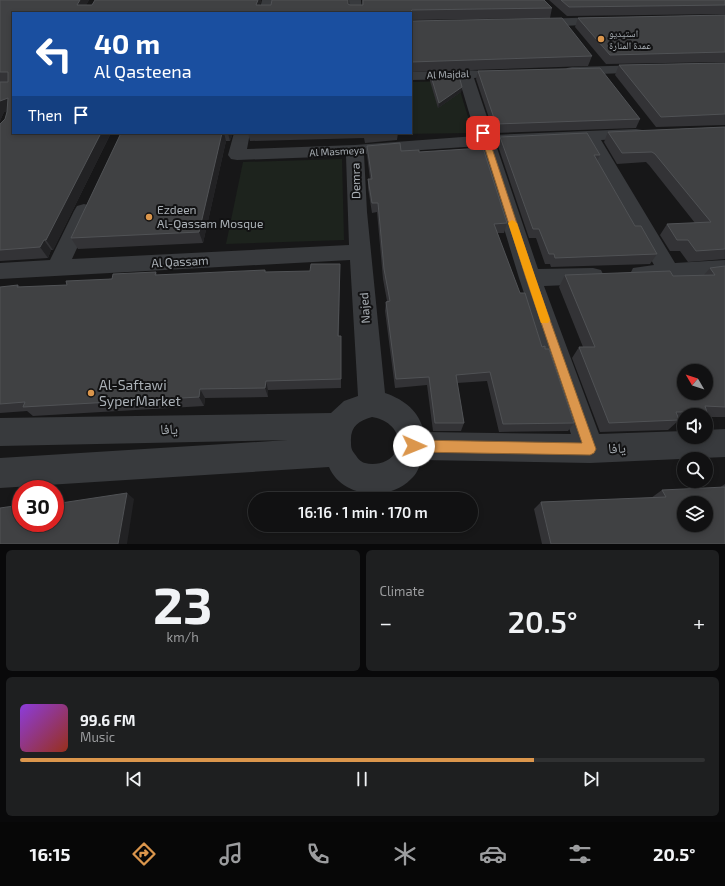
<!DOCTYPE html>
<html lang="en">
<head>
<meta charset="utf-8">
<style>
	:root { --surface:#111112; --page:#1e1f20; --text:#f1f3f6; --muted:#9c9d9f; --line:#303132; --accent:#db964c }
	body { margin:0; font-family:"Exo 2","Noto Naskh Arabic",sans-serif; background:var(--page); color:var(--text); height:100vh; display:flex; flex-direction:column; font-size:15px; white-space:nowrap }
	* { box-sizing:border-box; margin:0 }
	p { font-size:13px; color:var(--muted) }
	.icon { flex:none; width:22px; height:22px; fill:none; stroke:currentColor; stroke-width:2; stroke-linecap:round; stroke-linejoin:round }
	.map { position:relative; height:544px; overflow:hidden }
	.drawer { display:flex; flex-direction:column; gap:6px; padding:6px; background:#09090a; flex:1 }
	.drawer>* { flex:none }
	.banner { position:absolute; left:12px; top:12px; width:400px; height:122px; border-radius:0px; box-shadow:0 2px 6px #0003,0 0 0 1px var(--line); background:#1a4fa0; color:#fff; overflow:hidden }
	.needle { width:26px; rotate:309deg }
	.fabs { position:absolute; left:677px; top:364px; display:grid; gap:8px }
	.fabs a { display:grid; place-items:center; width:36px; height:36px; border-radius:50%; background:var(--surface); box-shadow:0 2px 6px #0003,0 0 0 1px var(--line); font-size:20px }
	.speed { position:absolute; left:12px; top:480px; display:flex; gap:8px; font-size:20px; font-weight:700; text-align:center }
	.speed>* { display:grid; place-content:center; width:52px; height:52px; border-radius:50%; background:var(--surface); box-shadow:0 2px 6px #0003,0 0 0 1px var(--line); line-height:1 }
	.speed .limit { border:6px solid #d22; background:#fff; color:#111 }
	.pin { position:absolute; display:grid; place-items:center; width:34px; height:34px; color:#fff; margin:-17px; border-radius:8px; box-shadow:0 2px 6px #0006 }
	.me { position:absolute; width:44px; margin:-22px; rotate:91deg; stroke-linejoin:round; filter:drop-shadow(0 0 3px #0008) }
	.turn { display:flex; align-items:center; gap:14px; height:84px; padding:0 16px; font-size:18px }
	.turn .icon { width:52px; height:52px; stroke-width:2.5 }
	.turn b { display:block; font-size:28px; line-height:34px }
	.then { display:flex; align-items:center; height:38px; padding:0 16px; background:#0003; gap:8px; font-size:15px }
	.big { font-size:30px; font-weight:600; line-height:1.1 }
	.drawer .widget { flex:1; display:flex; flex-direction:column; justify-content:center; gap:6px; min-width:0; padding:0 14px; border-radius:6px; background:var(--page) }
	.drawer .dial { align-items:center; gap:0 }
	.dial b { font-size:52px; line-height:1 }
	.song { display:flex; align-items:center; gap:12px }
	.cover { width:48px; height:48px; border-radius:6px; background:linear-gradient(135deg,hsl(270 70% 55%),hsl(10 70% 35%)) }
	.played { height:4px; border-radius:2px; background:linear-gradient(90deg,var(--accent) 75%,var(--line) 75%) }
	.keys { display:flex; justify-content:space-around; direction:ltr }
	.heat { display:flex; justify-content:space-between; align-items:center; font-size:22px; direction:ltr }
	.drawer .tiles { flex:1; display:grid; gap:6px; grid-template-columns:1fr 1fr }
	.widget:last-child { grid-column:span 2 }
	.trip { position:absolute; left:248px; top:492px; width:230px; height:40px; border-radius:20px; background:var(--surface); box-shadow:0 2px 6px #0003,0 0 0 1px var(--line); font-weight:600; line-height:40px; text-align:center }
	.tab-bar { display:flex; height:64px; justify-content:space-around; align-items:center; background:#070707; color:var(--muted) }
	.tab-bar .icon { width:28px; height:28px }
	.tab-bar .current { color:var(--accent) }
	.tab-bar b { font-size:18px; color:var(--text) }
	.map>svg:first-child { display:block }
	.green { fill:#1d231d }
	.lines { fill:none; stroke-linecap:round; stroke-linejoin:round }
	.minor { fill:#383a3d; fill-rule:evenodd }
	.wall { fill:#333336 }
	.shaded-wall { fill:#222224 }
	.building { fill:#404143; stroke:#505255; fill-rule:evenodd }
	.route { fill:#db964c; stroke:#8e6231 }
	.slow { fill:#f59e0b }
	.poi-dot { fill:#db964c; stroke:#121213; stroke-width:1.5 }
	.labels { text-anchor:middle; stroke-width:4; stroke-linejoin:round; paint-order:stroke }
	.far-poi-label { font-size:10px; fill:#aab0b6; stroke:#121213; text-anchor:start }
	.far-street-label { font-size:10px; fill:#aab0b6; stroke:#121213 }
	.street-label { font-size:12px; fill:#aab0b6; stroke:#121213 }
	.poi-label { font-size:12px; fill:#aab0b6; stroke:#121213; text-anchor:start }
	.near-poi-label { font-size:14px; fill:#aab0b6; stroke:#121213; text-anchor:start }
	.near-street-label { font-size:14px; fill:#aab0b6; stroke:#121213 }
</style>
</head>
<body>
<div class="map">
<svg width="725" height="544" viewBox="0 0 725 544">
	<rect width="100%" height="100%" fill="#171718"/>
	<g class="green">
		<polygon points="457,81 473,133 399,134 411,133 411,82"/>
		<polygon points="342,159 344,240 226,244 243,162"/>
	</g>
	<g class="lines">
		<g class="minor">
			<polygon points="262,0 274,0 271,13 259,13"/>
			<polygon points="349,0 361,0 362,13 350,13"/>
			<polygon points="606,17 610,18 612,21 610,24 536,27 532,26 530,23 532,20 536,19"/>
			<polygon points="648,65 653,66 655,69 653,72 572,75 567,74 565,71 567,68 572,67"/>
			<path d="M465 70 485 71 487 74 485 77 474 78 493 135 636 129 642 130 644 134 642 138 601 140 675 263 725 260V276L670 281 641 282 633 280 630 274 633 268 654 265 584 141 496 145 538 269 593 268 601 270 604 276 601 282 593 284 544 286 599 434 684 431V437H706V430L725 429V457L590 463 422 460C419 467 417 474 411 479 389 502 342 498 329 467L0 488V458L288 440 0 446V418L331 413 344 401 358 396 350 260 0 279V263L50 260 74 211 77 206 84 204 91 206 94 211 72 259 349 245 346 156 237 160 231 159 228 155 234 133H250L247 149 355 145 476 136 459 79 411 80V72ZM479 146 519 278 571 434 424 432C419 411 405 400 385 393L367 212 364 154ZM372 417C388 419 404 433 396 451 391 462 376 466 365 463 360 462 357 457 354 453 351 449 351 446 351 442 350 427 358 421 372 417Z"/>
		</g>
	</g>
	<g class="wall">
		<polygon points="0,0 89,0 86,5 92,5 95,0 261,0 260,5 348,4 350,5 362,5 362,0 544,0 552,8 550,18 411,20 411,13 13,133 111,133 53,250 51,250 48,258 0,261 0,124 5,119 7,111 4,112 0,121"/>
		<polygon points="549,0 725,0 725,14 567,16"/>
		<polygon points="725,15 725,62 606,64 575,27 578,18"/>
		<polygon points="411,20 412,21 592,56 588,66 411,72"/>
		<polygon points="725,63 725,125 656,127 615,75 619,65"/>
		<polygon points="478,71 640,119 636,128 494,133 476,79"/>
		<polygon points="431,76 462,87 461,92 438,108 430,81"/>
		<polygon points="725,127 725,259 688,262 680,251 670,251 660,235 667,224 695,223 649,165 646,162 617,164 604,142 608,132"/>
		<polygon points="121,133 233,133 230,141 226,141 203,243 78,249 71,238"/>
		<polygon points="248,133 398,133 397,140 365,143 364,138 250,141"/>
		<polygon points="500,137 600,155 597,161 635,226 657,254 650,264 551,267 550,264 545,264 536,238 529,238 498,146"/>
		<polygon points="367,146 401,151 419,152 507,223 504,233 497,233 520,293 574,423 568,431 499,432 487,381 457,383 464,423 461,431 433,431 427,385 395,388 385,311 386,302 387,301 383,279 377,212 372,213 368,188 368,179 370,179 367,155"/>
		<polygon points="725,266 725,417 706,417 706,415 684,415 684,422 677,422 668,430 600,432 572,358 579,347 583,347 559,287 565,275 673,276 704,275 710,268"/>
		<polygon points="156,272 157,275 265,272 340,274 339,336 341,336 341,388 268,390 268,397 205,398 204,406 33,416 27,411 0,413 0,287 18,285 20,287 67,285"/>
		<polygon points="725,484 725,544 542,544 534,509 541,502 651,498 662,490 719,488"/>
	</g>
	<g class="shaded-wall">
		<polygon points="80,0 89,0 82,13 77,5"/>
		<polygon points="258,0 261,0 258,13 256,5"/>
		<polygon points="462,87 461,92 438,108 439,103"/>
		<polygon points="8,98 13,109 4,112 0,121 0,101"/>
		<polygon points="101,133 111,133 53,250 46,240"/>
		<polygon points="222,133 224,133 226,141 203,243 199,232"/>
		<polygon points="228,133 233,133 230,141"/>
		<polygon points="44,240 51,250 48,258 40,247"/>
		<polygon points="340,264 340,274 338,345 338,336"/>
		<polygon points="266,381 268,390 268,397 265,388"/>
		<polygon points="200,389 205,398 204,406 199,397"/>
		<polygon points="127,493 134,499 127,544 118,544"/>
	</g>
	<g class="building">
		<polygon points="0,0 80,0 77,5 92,5 95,0 258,0 256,5 271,5 272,0 348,0 348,4 350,5 363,5 363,0 544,0 552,8 412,10 410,12 410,13 13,13 13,133 101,133 46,240 44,240 40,247 0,250 0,124 5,119 7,112 8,98 0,101 0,82 8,82 8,72 0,72"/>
		<polygon points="561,0 725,0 725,5 569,7"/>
		<polygon points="725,15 725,52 610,55 578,18"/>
		<polygon points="562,18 592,56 411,62 411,20 412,21"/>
		<polygon points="725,63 725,114 661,117 619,65"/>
		<polygon points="600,68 640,119 496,124 478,71"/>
		<polygon points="431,76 459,76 462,87 439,103"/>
		<polygon points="725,127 725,249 696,251 688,240 677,240 667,224 711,222 655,154 652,152 622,153 608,132"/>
		<polygon points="121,133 222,133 199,232 71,238"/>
		<polygon points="587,133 600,155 594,155 635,226 641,226 657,254 555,258 554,254 549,254 539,229 533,229 500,137"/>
		<polygon points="400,143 401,151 419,150 419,152 483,148 507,223 494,224 520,293 525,293 542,347 545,346 545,349 549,349 574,423 503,424 490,372 456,375 464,423 435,423 429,377 396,379 386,302 390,301 384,269 378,203 372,203 368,179 372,179 367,146"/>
		<polygon points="311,264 340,264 338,336 341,336 341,379 266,381 265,388 200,389 199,397 23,407 25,402 0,404 0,287 18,285 17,287 67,285 66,281 112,279 113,274 156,272 155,275 265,270 265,272 310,271"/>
		<path d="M725 266V407L705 406 707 412H676L679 420 609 423 579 347H595L565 275 670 271 673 276 715 275 710 268ZM684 371H706V393H684Z"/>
		<path d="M725 487V544H551L541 502 666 497 662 490ZM684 503H706V525H684Z"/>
		<polygon points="127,493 118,544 0,544 0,508 21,505 21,523 55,523 55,501 62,500 61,503"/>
	</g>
	<polygon class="route" points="483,131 487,133 535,278 596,449 594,453 590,455 414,452 409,450 408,446 409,442 414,440 582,443 526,278 480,133"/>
	<polygon class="slow" points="512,220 517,223 550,320 548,323 541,323 540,320 508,223"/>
	<g class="poi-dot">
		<circle cx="601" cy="39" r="4"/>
		<circle cx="149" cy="217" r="4"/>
		<circle cx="91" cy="393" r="4"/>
	</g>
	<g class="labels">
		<g class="far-poi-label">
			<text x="609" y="37">استيديو<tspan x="609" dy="12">عمدة المنارة</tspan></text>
		</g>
		<g class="far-street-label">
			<text transform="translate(448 74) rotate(-2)" y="4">Al Majdal</text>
			<text transform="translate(337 151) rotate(-3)" y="4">Al Masmeya</text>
		</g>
		<g class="street-label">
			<text transform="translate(356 181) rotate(-91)" y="4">Demra</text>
			<text transform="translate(180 262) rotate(-3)" y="4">Al Qassam</text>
			<text transform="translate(365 308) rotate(-94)" y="4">Najed</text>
		</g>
		<g class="poi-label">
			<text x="157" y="214">Ezdeen<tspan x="157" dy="14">Al-Qassam Mosque</tspan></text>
		</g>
		<g class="near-poi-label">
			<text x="99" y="390">Al-Saftawi<tspan x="99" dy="16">SyperMarket</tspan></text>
		</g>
		<g class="near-street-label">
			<text transform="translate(169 429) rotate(-1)" y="5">يافا</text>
			<text transform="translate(617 448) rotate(-2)" y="5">يافا</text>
		</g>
	</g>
</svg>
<div class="fabs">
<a><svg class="needle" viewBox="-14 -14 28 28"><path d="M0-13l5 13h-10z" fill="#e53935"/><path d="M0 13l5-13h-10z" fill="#9c9d9f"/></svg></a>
<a><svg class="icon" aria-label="sound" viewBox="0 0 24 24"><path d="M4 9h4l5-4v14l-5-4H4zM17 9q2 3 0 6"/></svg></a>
<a><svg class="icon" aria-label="search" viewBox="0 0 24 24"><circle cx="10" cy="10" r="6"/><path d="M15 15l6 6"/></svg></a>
<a><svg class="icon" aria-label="layers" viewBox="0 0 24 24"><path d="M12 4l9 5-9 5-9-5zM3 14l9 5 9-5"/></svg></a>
</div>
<div class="speed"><div class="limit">30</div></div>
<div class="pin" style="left:483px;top:133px;background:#d93025"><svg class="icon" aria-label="arrive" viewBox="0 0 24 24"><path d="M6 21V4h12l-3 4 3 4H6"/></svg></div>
<svg class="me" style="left:414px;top:446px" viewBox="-20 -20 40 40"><circle r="19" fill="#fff"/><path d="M0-13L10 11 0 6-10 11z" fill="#db964c"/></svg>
<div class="trip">16:16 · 1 min · 170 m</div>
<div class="banner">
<div class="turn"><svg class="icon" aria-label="left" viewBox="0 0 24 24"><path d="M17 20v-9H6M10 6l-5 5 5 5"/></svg><div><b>40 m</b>Al Qasteena</div></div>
<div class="then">Then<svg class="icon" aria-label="arrive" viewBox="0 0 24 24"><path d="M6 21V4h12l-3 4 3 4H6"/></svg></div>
</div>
</div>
<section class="drawer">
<div class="tiles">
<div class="widget dial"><b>23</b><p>km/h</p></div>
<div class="widget"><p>Climate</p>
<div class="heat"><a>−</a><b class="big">20.5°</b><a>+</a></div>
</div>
<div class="widget">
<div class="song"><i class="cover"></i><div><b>99.6 FM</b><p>Music</p></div></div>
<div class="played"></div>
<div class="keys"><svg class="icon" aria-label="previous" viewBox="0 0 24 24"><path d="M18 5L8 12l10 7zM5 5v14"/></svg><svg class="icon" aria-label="pause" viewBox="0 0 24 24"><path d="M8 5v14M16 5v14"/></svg><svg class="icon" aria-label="next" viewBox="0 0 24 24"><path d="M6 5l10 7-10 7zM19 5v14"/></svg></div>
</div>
</div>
</section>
<nav class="tab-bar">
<b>16:15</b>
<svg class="icon current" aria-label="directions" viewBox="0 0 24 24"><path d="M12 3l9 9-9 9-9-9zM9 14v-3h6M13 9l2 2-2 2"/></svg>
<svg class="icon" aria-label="music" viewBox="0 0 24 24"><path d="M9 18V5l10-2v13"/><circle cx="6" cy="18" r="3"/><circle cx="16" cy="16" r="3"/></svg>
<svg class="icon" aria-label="phone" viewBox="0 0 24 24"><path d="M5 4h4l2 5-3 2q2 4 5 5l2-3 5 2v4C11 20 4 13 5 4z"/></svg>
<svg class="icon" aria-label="climate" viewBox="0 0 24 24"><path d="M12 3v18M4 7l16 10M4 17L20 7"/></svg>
<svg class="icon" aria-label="car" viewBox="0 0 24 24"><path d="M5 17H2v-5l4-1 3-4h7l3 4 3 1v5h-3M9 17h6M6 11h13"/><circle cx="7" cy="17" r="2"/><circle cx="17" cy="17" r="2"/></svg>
<svg class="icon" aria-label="filters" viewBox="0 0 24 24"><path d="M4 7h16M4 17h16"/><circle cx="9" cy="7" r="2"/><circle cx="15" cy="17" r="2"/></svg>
<b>20.5°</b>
</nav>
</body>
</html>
